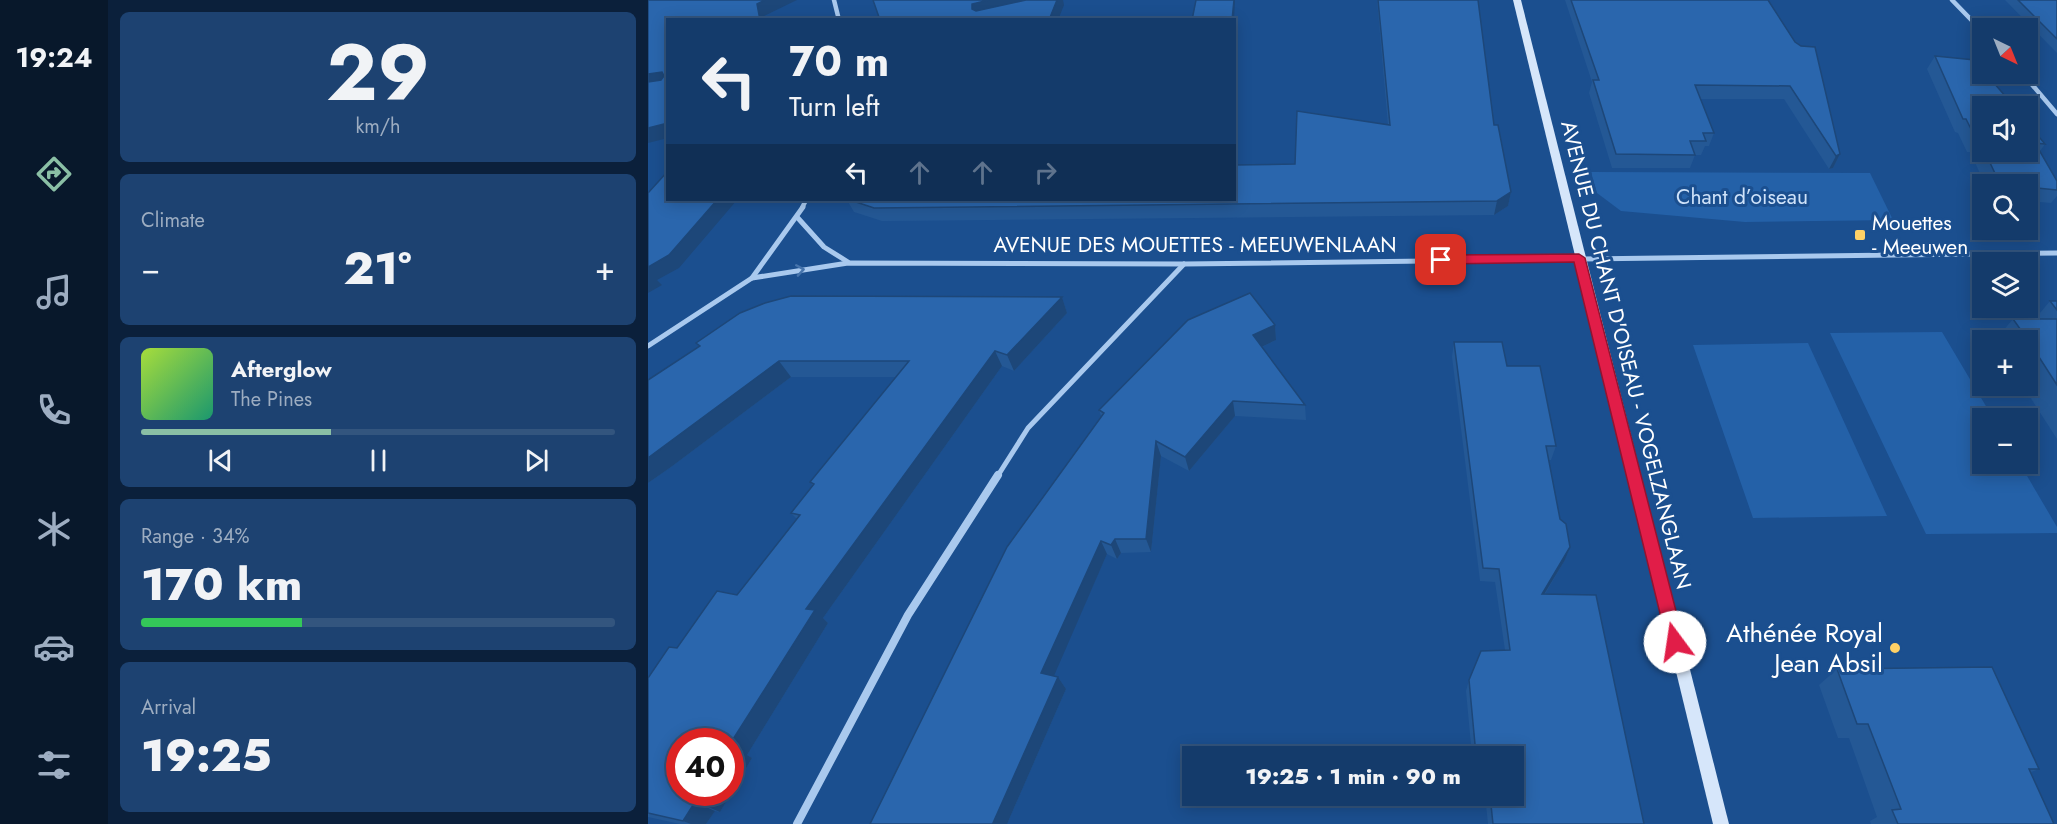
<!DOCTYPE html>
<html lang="en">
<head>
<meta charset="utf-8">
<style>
	:root { --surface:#143b6b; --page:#1d4271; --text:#f1f3f6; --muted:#9dadc1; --line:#33557e; --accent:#8abfa5 }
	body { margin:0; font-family:Jost,sans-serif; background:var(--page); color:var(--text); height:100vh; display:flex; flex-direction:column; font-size:22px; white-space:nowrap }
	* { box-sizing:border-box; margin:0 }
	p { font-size:20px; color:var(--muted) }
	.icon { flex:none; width:33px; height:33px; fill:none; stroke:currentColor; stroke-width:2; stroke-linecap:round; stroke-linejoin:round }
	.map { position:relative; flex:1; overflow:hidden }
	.sheet { display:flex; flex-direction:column; gap:12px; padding:12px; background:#0b203b; width:540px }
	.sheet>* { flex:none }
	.top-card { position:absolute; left:18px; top:18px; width:570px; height:183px; border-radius:0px; box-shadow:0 3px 15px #0003,0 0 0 2px var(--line); background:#143b6b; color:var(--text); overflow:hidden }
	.needle { width:39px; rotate:137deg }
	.controls { position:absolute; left:1324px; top:18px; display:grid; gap:12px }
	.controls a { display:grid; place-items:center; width:66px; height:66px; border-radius:0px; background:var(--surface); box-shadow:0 3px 15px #0003,0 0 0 2px var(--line); font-size:30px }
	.speed { position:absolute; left:18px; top:728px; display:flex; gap:12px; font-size:30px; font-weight:700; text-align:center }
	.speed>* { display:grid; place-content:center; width:78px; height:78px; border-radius:50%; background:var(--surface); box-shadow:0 3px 15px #0003,0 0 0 2px var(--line); line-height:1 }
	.speed .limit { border:9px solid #d22; background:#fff; color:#111 }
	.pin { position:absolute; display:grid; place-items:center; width:51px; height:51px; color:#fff; margin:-26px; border-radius:12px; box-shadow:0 3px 9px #0006 }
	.me { position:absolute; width:66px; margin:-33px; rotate:346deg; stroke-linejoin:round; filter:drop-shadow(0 0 4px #0008) }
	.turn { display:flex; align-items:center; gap:21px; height:126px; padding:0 24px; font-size:27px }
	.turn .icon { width:78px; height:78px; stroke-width:2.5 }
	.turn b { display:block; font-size:42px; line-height:51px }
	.lanes { display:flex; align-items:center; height:57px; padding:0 24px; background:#0003; justify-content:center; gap:30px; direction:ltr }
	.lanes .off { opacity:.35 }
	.big { font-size:45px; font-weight:800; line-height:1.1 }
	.sheet .card { flex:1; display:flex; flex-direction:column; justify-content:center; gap:9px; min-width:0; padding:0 21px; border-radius:9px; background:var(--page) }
	.sheet .dial { align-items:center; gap:0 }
	.dial b { font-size:78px; line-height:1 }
	.song { display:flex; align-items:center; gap:18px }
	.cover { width:72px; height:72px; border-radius:9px; background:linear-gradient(135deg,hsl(80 70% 55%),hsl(160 70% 35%)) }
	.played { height:6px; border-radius:3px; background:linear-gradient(90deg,var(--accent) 40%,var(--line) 40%) }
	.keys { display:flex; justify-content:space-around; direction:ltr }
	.heat { display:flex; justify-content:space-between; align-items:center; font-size:33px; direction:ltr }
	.charge { height:9px; border-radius:4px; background:linear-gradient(90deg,#34c759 34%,var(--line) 0) }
	.trip { position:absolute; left:534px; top:746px; width:342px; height:60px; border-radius:0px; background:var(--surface); box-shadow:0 3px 15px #0003,0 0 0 2px var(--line); font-weight:800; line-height:60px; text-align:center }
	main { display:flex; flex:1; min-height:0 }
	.tab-bar { display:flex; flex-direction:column; width:108px; justify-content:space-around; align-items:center; background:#08182b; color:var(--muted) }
	.tab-bar .icon { width:42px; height:42px }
	.tab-bar .current { color:var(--accent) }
	.tab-bar b { font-size:27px; color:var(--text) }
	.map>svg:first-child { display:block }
	.green { fill:#2461a8 }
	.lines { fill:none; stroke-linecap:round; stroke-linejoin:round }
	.street-far2 { stroke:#a9c9ee; stroke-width:4.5 }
	.street-far1 { stroke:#a9c9ee; stroke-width:5 }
	.street { stroke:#a9c9ee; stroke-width:8 }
	.secondary { fill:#d6e6fa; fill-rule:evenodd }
	.wall { fill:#245895 }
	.shaded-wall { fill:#1d4779 }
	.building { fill:#2a66ad; stroke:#1d4779; stroke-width:1.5 }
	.oneway { stroke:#4674ac }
	.route { fill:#e11d48; stroke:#92132f; stroke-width:1.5 }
	.poi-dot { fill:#ffd166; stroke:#1b4f8f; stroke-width:2 }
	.labels { text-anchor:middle; stroke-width:6; stroke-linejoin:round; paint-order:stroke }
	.park-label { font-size:21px; fill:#cfe3fa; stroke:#1b4f8f }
	.poi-label { font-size:21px; fill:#fff; stroke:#1b4f8f; text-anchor:start }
	.street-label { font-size:21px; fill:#fff; stroke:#1b4f8f }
	.near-poi-label { font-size:26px; fill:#fff; stroke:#1b4f8f; text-anchor:end }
</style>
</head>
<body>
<main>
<nav class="tab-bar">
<b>19:24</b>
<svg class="icon current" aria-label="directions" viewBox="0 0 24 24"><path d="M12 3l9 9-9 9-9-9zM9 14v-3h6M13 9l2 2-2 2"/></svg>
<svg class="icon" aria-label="music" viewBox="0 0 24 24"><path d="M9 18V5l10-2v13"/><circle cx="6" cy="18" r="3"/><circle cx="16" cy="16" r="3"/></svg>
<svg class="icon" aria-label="phone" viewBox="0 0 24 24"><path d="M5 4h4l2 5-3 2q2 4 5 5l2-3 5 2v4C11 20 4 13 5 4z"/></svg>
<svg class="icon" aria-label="climate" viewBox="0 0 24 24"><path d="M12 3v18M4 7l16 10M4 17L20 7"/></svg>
<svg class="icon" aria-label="car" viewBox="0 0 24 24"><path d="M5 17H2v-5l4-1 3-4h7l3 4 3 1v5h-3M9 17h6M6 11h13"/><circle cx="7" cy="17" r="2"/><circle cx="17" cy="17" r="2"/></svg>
<svg class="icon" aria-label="filters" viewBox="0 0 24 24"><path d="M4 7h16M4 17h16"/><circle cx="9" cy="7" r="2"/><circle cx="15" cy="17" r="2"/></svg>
</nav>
<section class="sheet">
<div class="card dial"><b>29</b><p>km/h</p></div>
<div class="card"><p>Climate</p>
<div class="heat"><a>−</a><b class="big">21°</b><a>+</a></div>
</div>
<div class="card">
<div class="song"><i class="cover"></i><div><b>Afterglow</b><p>The Pines</p></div></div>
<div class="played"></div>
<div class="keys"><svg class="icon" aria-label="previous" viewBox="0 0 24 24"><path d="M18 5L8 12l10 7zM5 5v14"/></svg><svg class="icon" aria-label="pause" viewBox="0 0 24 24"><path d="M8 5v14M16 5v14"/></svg><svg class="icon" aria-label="next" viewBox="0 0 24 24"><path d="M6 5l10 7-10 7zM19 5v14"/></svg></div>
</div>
<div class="card"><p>Range · 34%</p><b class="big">170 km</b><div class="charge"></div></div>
<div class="card"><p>Arrival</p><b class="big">19:25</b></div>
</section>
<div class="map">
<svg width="1409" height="824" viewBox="0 0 1409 824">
	<rect width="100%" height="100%" fill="#1b4f8f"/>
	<g class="green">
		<polygon points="943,172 1222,173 1245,220 1097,222 973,211 949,193"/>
		<polygon points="1294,332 1345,418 1335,418 1335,464 1372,464 1409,527 1409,533 1278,534 1182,333"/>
		<polygon points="1160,343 1239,516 1105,518 1045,345"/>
	</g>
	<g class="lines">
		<g class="street-far2">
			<polyline points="186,0 191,20"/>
			<polyline points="1304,0 1335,32"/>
			<polyline points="1375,74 1409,114"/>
			<polyline points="154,208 158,200"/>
		</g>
		<g class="street-far1">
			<polyline points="149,217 176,247 200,262"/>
			<polyline points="104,278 200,263 536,264 1409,253"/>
			<polyline points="0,346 104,278 155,207"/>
			<polyline points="349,477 380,428 536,264"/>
		</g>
		<polyline class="street" points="149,824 260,615 350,475"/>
		<polygon class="secondary" points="865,0 873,0 1081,824 1065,824"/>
	</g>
	<g class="wall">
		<polygon points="729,0 830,0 846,125 863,192 860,206 846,215 234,221 206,212 199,200 586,200 647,164 740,125"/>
		<polygon points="917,0 1120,0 1192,154 1185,168 1181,169 1136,99 1052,99 1066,133 1061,146 1057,146 1053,155 1047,155 1042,168 964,168 941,93 944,82"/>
		<polygon points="1357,0 1409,0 1409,53"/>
		<polygon points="1287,56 1335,106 1335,152 1380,152 1380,124 1397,144 1392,151 1409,181 1409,196 1403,203 1380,201 1380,184 1337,184 1322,152 1319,152 1310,133 1307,132 1279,69"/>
		<polygon points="414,297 419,313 366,371 354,366 175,618 180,623 99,755 104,758 72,812 67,811 58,824 32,824 0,817 0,678 29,648 89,595 149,519 143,513 165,486 162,482 248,377 143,377 23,467 0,483 0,380 51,346 48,343"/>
		<polygon points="1402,301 1409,301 1409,439 1375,386 1380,386 1380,340 1347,340 1365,319 1387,319"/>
		<polygon points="627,325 628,340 614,347 657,405 658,420 587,416 541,471 513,456 503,552 473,553 469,559 459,554 405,676 410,677 418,689 359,824 453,416 451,410"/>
		<polygon points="806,342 908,446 903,460 901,460 912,519 922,547 917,560 897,594 996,824 840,824 837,795 866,795 866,756 824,756 818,691 821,680 857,650 847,582 832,581 804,357"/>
		<polygon points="1189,669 1391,769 1383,772 1406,824 1223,824 1222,821 1229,817 1201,738 1190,738 1171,685"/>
	</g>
	<g class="shaded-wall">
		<polygon points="117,0 149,0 116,16 116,20 112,20 109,4"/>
		<polygon points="341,0 402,0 329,17 324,9 324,4"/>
		<polygon points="409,0 415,0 416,5 410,20 401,20"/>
		<polygon points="586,0 587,0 586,20 584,20"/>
		<polygon points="14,72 20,80 0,88 0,74"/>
		<polygon points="20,123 20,138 0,143 0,128"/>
		<polygon points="1192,154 1185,168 1181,169 1188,156"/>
		<polygon points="863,192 860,206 846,215 849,201"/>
		<polygon points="69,200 89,200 31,268 9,280 14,285 0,293 0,267"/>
		<polygon points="414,297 419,313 366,371 359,355"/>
		<polygon points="627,325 628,340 607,350 605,335"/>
		<polygon points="347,351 354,366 175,618 180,623 99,755 104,758 72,812 53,804 60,792 82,792 82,744 158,609"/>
		<polygon points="131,361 143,377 23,467 0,483 0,458"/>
		<polygon points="585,401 587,416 541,471 537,457"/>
		<polygon points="508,441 513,456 503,552 498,539"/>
		<polygon points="467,539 473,553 469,559 463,545"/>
		<polygon points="453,541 459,554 402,685 393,673"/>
		<polygon points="922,547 917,560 889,606 894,594"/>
		<polygon points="410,677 418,689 359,824 346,824 345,823"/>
		<polygon points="47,802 67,811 58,824 43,824 35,821"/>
	</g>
	<g class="building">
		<polygon points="0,0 117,0 109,4 112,20 20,20 20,123 0,128 0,82 13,80 16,76 14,72 0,74"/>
		<polygon points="225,0 341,0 324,4 324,9 328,11 378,0 409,0 401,20 232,20"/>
		<polygon points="548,0 586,0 584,20 544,20"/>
		<polygon points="730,0 830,0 846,125 850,125 863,192 849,201 226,208 202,200 586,200 586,165 647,164 649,111 742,125"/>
		<polygon points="923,0 1120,0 1147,42 1153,46 1167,47 1192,154 1188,156 1142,86 1047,85 1066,133 1055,133 1058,141 1042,141 1047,155 968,154 945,80 951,80"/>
		<polygon points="1370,0 1409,0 1409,39"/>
		<polygon points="1287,56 1327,60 1335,69 1335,74 1338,74 1366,106 1335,106 1335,147 1331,139 1328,139 1318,119 1315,119"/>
		<polygon points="1380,124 1397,144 1387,143 1409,181 1409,190 1380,187 1380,184 1352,184 1337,152 1380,152"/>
		<polygon points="20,171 20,200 69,200 21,255 0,267 0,193"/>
		<polygon points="602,293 627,325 605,335 657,405 585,401 537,457 508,441 498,539 467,539 463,545 453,541 393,673 410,677 345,823 349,824 222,824 359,547 456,413 451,410 540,320"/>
		<polygon points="143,296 414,297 359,355 347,351 158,609 167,610 82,744 82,741 32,741 32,792 60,792 53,804 47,802 35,821 0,813 0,678 21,647 29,648 69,591 89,595 152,515 143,513 166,484 162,482 261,361 131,361 0,458 0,380 52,346 48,343 92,313 117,303"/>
		<polygon points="1402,301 1409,301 1409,310"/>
		<polygon points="1365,319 1409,319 1409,385 1380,340"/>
		<polygon points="806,342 854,342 859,366 892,366 908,446 898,446 912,519 918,524 922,547 894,594 948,595 996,824 845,824 842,795 866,795 866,756 838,756 838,755 828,755 821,680 833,651 862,650 851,569 835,568"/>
		<polygon points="1344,667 1391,769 1381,769 1406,824 1250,824 1244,810 1253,809 1220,724 1209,724 1189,669"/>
		<polygon points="82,748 86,748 82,755"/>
	</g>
	<defs><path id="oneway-chevron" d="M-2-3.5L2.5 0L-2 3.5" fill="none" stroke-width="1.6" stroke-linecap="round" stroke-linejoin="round" transform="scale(1.5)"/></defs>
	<use class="oneway" href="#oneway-chevron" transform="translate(152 270) rotate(-9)"/>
	<polygon class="route" points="931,254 937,258 1036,642 1033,648 1027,650 1022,648 1019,642 926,262 793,264 787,260 793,255"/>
	<g class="poi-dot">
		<rect x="1206" y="229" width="12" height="12" rx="3"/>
		<circle cx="1247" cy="648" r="6"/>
	</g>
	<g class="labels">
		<g class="park-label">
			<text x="1094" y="204">Chant d’oiseau</text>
		</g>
		<g class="poi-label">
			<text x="1224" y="230">Mouettes<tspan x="1224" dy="24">- Meeuwen</tspan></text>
		</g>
		<g class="street-label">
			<text x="547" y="252">AVENUE DES MOUETTES - MEEUWENLAAN</text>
			<text transform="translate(978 355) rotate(76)" y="7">AVENUE DU CHANT D'OISEAU - VOGELZANGLAAN</text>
		</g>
		<g class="near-poi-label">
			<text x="1235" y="642">Athénée Royal<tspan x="1235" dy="30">Jean Absil</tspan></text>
		</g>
	</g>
</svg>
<div class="controls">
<a><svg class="needle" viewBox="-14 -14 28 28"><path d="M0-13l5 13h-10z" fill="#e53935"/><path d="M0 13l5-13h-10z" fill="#9dadc1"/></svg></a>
<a><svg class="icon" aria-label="sound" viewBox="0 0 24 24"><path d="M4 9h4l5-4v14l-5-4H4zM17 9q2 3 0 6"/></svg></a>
<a><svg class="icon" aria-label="search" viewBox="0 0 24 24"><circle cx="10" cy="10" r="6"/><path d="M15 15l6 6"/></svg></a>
<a><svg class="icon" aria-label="layers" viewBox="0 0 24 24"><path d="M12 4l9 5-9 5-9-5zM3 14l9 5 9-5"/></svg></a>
<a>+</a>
<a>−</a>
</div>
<div class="speed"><div class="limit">40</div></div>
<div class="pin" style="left:793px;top:260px;background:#d93025"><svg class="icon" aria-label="arrive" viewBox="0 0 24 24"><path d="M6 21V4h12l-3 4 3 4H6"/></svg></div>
<svg class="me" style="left:1027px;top:642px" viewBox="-20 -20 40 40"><circle r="19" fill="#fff"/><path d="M0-13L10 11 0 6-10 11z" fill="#e11d48"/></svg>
<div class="trip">19:25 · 1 min · 90 m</div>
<div class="top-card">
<div class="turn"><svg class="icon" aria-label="left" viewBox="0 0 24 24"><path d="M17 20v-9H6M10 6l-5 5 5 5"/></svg><div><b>70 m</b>Turn left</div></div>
<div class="lanes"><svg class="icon" aria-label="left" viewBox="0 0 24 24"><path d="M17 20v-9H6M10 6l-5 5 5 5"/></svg><svg class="icon off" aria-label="ahead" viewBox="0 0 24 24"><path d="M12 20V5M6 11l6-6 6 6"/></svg><svg class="icon off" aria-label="ahead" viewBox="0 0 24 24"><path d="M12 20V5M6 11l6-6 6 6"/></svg><svg class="icon off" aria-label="right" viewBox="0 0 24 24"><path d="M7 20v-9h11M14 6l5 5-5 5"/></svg></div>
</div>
</div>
</main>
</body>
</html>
